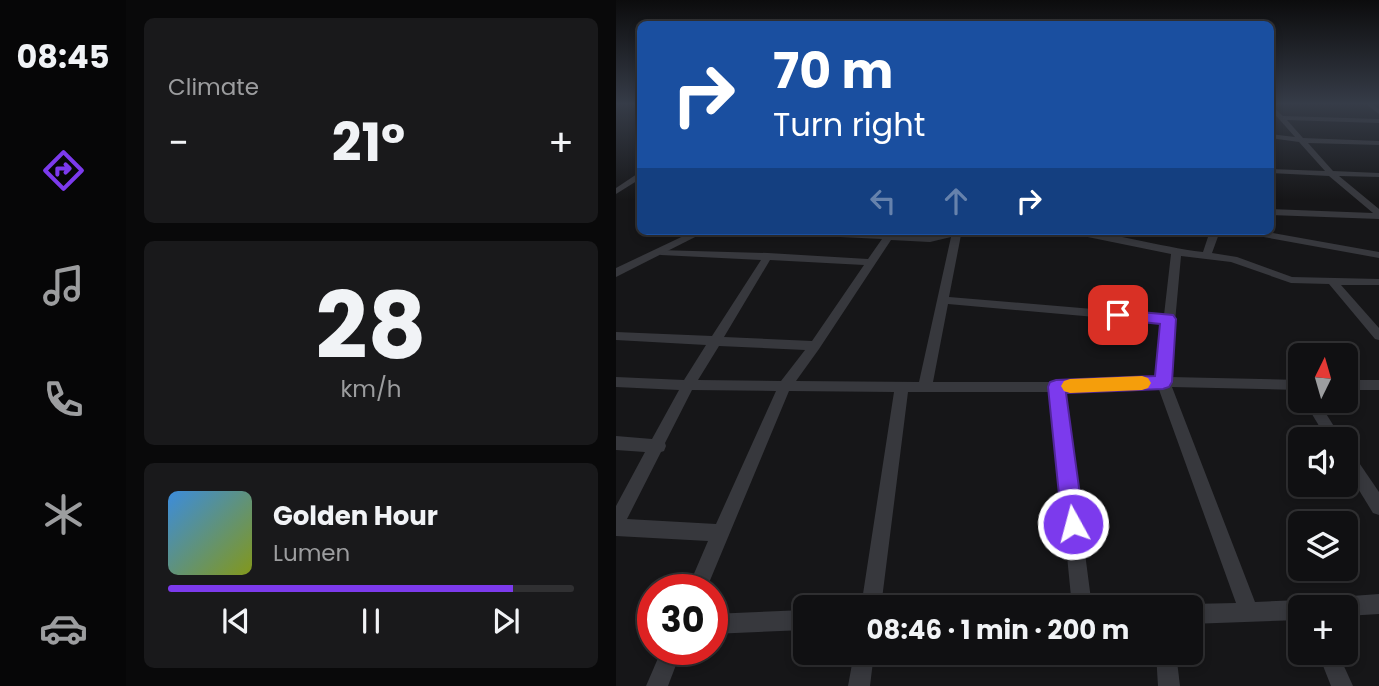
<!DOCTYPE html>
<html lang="en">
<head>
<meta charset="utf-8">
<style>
	:root { --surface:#101012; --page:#19191b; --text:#f1f3f6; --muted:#9c9d9f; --line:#303032; --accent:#7c3aed }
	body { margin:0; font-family:Poppins,sans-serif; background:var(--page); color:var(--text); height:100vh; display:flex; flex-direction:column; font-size:26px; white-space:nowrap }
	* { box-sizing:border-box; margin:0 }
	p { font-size:23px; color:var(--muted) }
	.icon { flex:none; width:38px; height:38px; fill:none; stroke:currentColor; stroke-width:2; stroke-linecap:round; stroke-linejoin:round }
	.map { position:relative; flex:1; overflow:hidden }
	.details { display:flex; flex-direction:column; gap:18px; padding:18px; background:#09090a; width:490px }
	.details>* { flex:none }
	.guide { position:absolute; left:21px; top:21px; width:637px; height:214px; border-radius:10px; box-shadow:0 4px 10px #0003,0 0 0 2px var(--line); background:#1a4fa0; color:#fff; overflow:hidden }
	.needle { width:46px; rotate:5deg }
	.fabs { position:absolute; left:672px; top:343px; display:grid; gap:14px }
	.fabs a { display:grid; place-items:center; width:70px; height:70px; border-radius:10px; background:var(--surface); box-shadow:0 4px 10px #0003,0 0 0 2px var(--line); font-size:35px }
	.speed { position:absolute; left:21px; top:574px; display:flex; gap:14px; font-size:35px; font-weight:700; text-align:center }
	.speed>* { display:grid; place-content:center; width:91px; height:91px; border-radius:50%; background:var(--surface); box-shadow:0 4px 10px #0003,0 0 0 2px var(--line); line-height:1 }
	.speed .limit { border:10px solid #d22; background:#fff; color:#111 }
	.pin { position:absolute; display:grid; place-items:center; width:60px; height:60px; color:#fff; margin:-30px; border-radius:14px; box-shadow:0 4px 10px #0006 }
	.me { position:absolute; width:77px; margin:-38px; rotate:353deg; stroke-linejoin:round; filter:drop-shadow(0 0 5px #0008) }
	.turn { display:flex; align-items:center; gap:24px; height:147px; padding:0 21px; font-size:32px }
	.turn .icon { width:91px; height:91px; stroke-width:2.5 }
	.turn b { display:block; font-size:49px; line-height:60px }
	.lanes { display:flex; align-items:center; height:66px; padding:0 21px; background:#0003; justify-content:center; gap:35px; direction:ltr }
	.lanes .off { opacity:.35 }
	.big { font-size:52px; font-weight:700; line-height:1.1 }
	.details .widget { flex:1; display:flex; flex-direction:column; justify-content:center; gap:10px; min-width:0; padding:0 24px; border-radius:10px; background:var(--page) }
	.details .dial { align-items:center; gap:0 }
	.dial b { font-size:91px; line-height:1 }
	.song { display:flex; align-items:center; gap:21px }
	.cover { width:84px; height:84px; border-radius:10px; background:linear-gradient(135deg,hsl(210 70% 55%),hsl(70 70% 35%)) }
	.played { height:7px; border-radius:4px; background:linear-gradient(90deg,var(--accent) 85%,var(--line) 85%) }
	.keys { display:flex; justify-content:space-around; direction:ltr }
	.heat { display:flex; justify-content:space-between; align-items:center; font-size:38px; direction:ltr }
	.trip { position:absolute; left:177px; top:595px; width:410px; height:70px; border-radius:10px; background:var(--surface); box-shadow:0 4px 10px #0003,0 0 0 2px var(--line); font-weight:700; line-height:70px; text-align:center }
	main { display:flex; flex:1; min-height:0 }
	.tab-bar { display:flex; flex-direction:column; width:126px; justify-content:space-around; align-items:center; background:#060607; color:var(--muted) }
	.tab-bar .icon { width:49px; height:49px }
	.tab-bar .on { color:var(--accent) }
	.tab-bar b { font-size:32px; color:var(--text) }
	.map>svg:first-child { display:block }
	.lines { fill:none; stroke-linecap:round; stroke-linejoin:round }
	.minor { fill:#37383d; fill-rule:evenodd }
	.tertiary { fill:#37383d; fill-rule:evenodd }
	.route { fill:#7c3aed; stroke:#51269a; stroke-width:2 }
	.slow { fill:#f59e0b }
</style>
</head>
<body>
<main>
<nav class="tab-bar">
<b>08:45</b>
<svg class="icon on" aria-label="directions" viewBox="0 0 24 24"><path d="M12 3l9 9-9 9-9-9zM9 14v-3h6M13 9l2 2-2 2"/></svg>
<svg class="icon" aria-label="music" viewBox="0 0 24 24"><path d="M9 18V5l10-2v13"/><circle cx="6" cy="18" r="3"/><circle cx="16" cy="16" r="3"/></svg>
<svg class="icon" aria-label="phone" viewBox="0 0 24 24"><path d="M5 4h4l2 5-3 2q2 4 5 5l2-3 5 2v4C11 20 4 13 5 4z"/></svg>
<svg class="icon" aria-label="climate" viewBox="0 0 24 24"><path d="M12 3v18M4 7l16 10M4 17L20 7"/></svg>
<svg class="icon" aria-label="car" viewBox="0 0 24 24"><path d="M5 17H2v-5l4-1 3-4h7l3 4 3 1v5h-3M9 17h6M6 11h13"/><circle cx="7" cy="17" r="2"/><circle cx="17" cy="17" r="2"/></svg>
</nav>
<section class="details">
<div class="widget"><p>Climate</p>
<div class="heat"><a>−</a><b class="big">21°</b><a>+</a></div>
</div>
<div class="widget dial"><b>28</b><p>km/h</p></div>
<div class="widget">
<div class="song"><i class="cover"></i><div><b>Golden Hour</b><p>Lumen</p></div></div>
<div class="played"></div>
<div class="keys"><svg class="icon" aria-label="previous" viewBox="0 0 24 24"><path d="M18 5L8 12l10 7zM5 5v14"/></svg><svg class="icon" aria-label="pause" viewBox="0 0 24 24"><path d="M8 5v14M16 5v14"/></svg><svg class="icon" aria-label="next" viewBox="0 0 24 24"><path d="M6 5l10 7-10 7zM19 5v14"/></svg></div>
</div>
</section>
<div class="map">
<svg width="763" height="686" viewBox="0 0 763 686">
	<rect width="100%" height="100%" fill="#161618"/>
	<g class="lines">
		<g class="minor">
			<polygon points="654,104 667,116 763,119 763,123 671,120 687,138 763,141 763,145 692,143 717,171 763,173 763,177 723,176 763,209 763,219 654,215 654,209 757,213 713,176 654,173 654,169 709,171 683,142 654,138 654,134 679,137 654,109"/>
			<polygon points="750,104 756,104 763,109 763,114"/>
			<polygon points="21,174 24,174 24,179 0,194 0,188"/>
			<path d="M157 231H215L314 236 338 231H356L345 235 333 297 548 315 555 254 457 234 452 231C497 231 542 247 587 252L594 231H604L596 253 621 257 676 277 763 279V285H725L763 328V340L759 339 713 284 675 283 615 262 565 256 554 377 684 380V390L556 387 639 602 684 600 691 603 693 607H684V620L574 624V607H567L574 604 620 603 542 387 448 392 476 607H456L435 392H292L265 607H245L278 392 173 391 90 590H71L92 541 0 536V506L29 452 0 450V436L36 439 63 390 0 387V377L68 380 90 345 0 340V332L96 336 145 260 45 255 42 254V250L152 253 252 259 266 239 162 234ZM335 237 303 382 180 381 203 349 275 240 314 242ZM154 260 248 265 196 341 108 337ZM332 304 547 323 541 377 441 382H317ZM103 346 189 350 165 381 82 380ZM76 390 160 391 100 524 11 519 45 452 48 451 50 446 49 443Z"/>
			<polygon points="626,231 646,231 763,252 763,258 631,234"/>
			<rect x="730" y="380" width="33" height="10"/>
			<polygon points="688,401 702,401 726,439 711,439"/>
			<polygon points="730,449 735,451 763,492 763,515 757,513 730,469"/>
			<polygon points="763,594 763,614 730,616 730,607 712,607 715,600 722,597"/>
			<polygon points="189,610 189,630 96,634 96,614"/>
			<polygon points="46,649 66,649 52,686 30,686"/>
			<polygon points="238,653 258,653 254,686 232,686"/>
			<polygon points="540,653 560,653 564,686 542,686"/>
			<polygon points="702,653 722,653 737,686 715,686"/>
		</g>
		<polygon class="tertiary" points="78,231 91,231 0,277 0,268"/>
	</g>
	<linearGradient id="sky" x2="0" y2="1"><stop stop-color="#0c0c0d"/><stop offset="0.52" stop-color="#363c48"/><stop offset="1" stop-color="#363c48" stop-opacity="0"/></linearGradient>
	<rect width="763" height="200" fill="url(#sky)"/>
	<polygon class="route" points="502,310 557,315 560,319 556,382 553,387 547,389 450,393 468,524 464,532 457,536 449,532 446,524 432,387 434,382 440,380 539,376 544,324 497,319 494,315 497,311"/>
	<polygon class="slow" points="526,376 532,378 535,383 532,388 526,390 454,393 448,391 445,386 448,381 454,379"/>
</svg>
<div class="fabs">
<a><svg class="needle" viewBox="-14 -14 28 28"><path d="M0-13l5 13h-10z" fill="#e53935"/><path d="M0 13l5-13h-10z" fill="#9c9d9f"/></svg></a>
<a><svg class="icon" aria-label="sound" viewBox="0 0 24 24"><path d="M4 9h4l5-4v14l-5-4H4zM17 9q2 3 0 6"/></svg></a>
<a><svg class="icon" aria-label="layers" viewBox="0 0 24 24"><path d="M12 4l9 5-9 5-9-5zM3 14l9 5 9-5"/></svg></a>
<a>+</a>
</div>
<div class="speed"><div class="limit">30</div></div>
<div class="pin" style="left:502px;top:315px;background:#d93025"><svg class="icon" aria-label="arrive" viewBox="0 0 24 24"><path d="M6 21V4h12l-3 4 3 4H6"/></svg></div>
<svg class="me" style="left:457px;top:524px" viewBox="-20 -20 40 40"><circle r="17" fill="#7c3aed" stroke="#fff" stroke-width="3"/><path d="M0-11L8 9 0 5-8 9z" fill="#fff"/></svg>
<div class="trip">08:46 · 1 min · 200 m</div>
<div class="guide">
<div class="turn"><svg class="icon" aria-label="right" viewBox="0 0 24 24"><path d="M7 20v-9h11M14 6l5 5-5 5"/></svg><div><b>70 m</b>Turn right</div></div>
<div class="lanes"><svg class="icon off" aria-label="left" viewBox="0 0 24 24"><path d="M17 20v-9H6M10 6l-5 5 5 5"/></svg><svg class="icon off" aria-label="ahead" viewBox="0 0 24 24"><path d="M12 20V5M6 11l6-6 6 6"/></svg><svg class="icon" aria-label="right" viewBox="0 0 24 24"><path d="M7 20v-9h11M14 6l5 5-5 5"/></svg></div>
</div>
</div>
</main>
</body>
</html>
